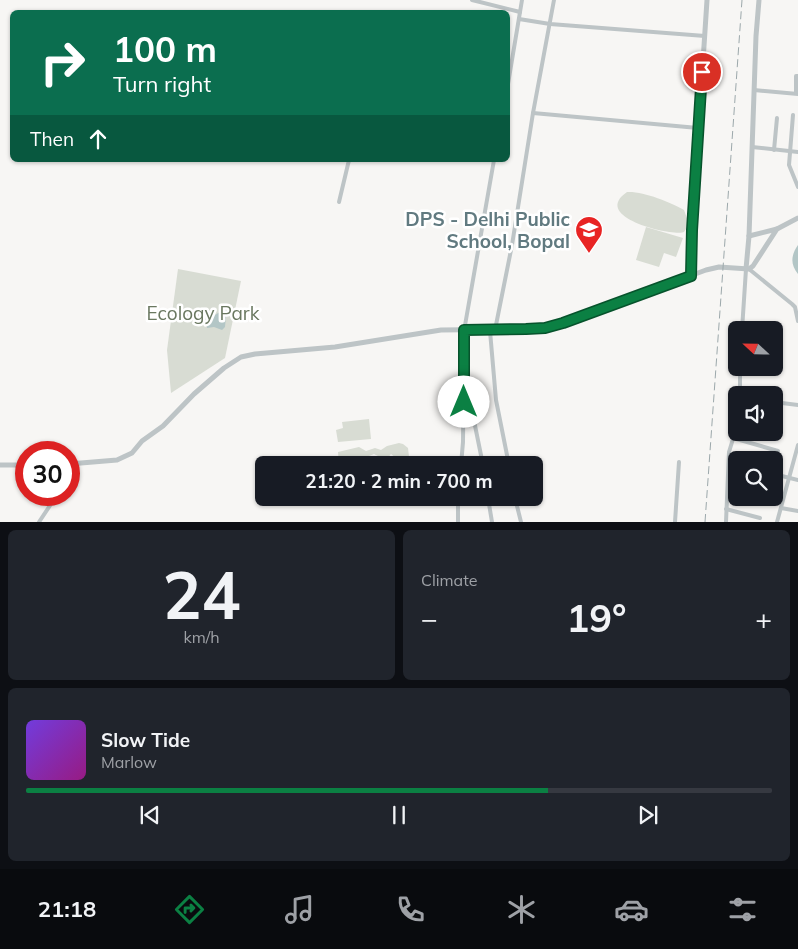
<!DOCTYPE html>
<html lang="en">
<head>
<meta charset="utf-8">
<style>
	:root { --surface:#171b24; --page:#20242c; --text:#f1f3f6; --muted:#9ea1a6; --line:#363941; --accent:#0b8043 }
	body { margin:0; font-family:Mulish,sans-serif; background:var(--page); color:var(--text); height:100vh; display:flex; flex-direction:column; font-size:19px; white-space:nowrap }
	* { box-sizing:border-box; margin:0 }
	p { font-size:16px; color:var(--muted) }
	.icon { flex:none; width:28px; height:28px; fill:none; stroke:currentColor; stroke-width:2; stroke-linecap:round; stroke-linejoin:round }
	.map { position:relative; height:522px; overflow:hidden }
	.panel { display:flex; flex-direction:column; gap:8px; padding:8px; background:#0d0f14; flex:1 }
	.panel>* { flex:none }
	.hud { position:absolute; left:10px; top:10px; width:500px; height:152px; border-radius:8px; box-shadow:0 1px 4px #0004; background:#0b6e4f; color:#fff; overflow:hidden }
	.needle { width:32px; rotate:292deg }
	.tools { position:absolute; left:728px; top:321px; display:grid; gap:10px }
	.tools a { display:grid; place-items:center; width:55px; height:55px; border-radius:8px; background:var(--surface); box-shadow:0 1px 4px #0004; font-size:25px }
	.speed { position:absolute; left:15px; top:441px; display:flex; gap:10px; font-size:25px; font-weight:700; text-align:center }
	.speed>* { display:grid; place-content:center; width:65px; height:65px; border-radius:50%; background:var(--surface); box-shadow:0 1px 4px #0004; line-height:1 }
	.speed .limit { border:8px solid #d22; background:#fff; color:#111 }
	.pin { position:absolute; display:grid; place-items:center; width:42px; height:42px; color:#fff; margin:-21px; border:2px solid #fff; border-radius:50%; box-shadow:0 1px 5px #0007 }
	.me { position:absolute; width:55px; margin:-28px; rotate:0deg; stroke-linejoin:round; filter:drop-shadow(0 0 4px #0008) }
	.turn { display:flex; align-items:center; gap:18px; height:105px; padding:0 20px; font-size:22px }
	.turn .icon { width:65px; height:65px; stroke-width:2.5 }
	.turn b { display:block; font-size:35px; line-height:42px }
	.then { display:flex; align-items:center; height:48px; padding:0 20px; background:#0003; gap:10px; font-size:19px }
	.big { font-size:38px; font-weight:700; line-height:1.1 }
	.panel .card { flex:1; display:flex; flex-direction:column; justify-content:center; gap:8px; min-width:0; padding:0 18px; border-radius:8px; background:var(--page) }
	.panel .dial { align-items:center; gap:0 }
	.dial b { font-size:65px; line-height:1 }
	.song { display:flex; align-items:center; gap:15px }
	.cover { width:60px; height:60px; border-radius:8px; background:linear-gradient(135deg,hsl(260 70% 55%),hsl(310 70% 35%)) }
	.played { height:5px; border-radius:2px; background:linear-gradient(90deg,var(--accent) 70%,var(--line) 70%) }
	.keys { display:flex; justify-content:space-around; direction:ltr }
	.heat { display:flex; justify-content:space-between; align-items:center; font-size:28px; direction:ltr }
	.panel .tiles { flex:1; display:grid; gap:8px; grid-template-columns:1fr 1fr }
	.card:last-child { grid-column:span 2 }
	.trip { position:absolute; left:255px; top:456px; width:288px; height:50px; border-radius:8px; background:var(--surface); box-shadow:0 1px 4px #0004; font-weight:700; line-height:50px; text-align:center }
	.tabs { display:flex; height:80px; justify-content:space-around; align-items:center; background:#090b0e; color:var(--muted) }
	.tabs .icon { width:35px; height:35px }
	.tabs .active { color:var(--accent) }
	.tabs b { font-size:22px; color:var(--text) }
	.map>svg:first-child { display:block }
	.green { fill:#d8dcd3 }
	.water { fill:#b3c6c6 }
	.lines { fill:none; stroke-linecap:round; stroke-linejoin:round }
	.minor { stroke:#bdc4c6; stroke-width:4 }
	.tertiary { stroke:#bdc4c6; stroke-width:5 }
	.rail { stroke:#9ca8ab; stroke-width:1; stroke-dasharray:8 4; stroke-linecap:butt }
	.route-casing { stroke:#07532c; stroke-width:12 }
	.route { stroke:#0b8043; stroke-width:9 }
	.labels { text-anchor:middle; stroke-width:5; stroke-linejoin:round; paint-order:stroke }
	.poi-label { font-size:19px; font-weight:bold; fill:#617a80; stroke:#fff; text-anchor:end }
	.park-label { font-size:19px; fill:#6a7860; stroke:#fff }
</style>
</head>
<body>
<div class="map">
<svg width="798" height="522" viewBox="0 0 798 522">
	<rect width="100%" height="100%" fill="#f7f6f4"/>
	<g class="green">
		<path d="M627 192C643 191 670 202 684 210L688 221C687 224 687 229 684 232 676 237 589 218 627 192Z"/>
		<polygon points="646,227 683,238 676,257 664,253 659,267 636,260"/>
		<polygon points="178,269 241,281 225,358 171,393 167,350"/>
		<polygon points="369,419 371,439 338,442 336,430 343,428 342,422"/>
		<polygon points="399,443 403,444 408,448 410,465 401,465 402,463 391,454 386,460 374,454 369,456 362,463 355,458 350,465 339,465 338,452 359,447 366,451 375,448 381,450 387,446"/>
	</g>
	<g class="water">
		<path d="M798 245V274C790 264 791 255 798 245Z"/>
		<polygon points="220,312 223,313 226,316 225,327 222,330 214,327 207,328 206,322 207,317 213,316"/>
	</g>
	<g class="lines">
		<g class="minor">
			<polyline points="472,0 520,12 522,0"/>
			<polyline points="519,19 550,24 705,36"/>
			<polyline points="508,84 520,12"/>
			<polyline points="754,90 798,94"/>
			<polyline points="796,93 796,76 798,76"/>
			<polyline points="533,113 698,128"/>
			<polyline points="793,115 789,165 798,187"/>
			<polyline points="752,147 798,152"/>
			<polyline points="774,150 777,118"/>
			<polyline points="339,202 349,160"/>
			<polyline points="749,269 792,304 795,307 798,321"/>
			<polyline points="495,330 512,245 533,113 554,0"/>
			<polyline points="742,330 746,269"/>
			<polyline points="490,331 496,400 509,465"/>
			<polyline points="464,391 470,401 483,465"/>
			<polyline points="740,395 740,368"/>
			<polyline points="774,402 798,405"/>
			<polyline points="774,426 781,429"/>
			<polyline points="733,438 778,451"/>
			<polyline points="729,463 736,465"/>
			<polyline points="461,465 463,442 464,331 494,160"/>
			<polyline points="774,474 798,480"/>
			<polyline points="69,477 78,464"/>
			<polyline points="728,485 736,488"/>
			<polyline points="488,498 492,522"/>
			<polyline points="515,498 521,522"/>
			<polyline points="781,508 798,511"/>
			<polyline points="726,509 760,518"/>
			<polyline points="39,522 57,495"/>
			<polyline points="458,522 458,498"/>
			<polyline points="675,522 679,462"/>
			<polyline points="726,522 729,452 736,429"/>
			<polyline points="777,522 798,445"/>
		</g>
		<g class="tertiary">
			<polyline points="749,236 777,229"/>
			<polyline points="746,269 749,236 756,36 759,0"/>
			<polyline points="691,276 692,230 707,0"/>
			<polyline points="69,464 117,460 132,453 142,441 163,426 194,394 224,368 241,357 255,354 335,347 441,330 526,329 545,328 563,323 706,270 719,267 749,269 753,266 777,229 798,218"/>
			<polyline points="0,465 26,465"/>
		</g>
		<polyline class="rail" points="705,522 742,0"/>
	</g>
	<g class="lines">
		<defs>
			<polyline id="route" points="464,402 464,330 526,329 545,328 563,323 691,276 692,230 702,72"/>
		</defs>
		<use href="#route" class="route-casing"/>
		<use href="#route" class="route"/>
	</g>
	<defs>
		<symbol id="school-pin" viewBox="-11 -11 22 30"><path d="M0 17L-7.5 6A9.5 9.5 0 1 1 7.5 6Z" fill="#e82423" stroke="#fff"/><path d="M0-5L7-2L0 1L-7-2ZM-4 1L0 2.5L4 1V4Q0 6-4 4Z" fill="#fff"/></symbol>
	</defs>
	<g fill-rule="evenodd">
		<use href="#school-pin" x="573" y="214" width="32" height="43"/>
	</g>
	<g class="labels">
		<g class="poi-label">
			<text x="570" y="226">DPS - Delhi Public<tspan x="570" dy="22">School, Bopal</tspan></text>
		</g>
		<g class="park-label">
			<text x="203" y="320">Ecology Park</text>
		</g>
	</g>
</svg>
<div class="tools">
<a><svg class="needle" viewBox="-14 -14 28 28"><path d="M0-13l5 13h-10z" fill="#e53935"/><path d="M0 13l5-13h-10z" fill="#9ea1a6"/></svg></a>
<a><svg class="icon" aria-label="sound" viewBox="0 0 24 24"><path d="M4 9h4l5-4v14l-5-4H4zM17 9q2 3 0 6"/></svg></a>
<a><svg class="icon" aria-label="search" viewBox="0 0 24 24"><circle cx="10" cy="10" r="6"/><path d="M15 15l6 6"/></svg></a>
</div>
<div class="speed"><div class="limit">30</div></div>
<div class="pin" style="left:702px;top:72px;background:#d93025"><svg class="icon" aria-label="arrive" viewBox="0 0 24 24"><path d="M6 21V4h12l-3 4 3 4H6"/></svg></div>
<svg class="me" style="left:464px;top:402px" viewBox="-20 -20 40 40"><circle r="19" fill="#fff"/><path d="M0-13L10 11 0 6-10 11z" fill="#0b8043"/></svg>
<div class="trip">21:20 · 2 min · 700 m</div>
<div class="hud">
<div class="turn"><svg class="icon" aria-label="right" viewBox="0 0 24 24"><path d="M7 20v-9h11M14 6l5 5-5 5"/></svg><div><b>100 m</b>Turn right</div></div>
<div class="then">Then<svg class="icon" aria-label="ahead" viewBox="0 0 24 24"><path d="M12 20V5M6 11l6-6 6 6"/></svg></div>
</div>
</div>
<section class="panel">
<div class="tiles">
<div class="card dial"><b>24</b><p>km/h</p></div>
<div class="card"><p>Climate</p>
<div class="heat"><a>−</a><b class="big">19°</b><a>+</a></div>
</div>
<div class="card">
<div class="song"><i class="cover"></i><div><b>Slow Tide</b><p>Marlow</p></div></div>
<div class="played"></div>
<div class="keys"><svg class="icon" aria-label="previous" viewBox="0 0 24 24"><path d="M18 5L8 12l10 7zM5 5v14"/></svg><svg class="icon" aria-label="pause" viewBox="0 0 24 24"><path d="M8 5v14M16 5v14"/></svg><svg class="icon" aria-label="next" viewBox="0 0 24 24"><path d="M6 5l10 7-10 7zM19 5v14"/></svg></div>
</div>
</div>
</section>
<nav class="tabs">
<b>21:18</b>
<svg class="icon active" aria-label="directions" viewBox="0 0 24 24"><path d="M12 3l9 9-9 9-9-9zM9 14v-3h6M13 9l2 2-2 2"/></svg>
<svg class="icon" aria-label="music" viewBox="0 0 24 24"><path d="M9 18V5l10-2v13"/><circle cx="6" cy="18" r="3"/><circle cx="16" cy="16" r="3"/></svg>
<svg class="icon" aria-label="phone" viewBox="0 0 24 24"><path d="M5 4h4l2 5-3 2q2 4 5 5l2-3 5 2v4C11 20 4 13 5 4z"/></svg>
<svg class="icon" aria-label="climate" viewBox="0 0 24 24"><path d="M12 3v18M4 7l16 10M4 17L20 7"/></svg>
<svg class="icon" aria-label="car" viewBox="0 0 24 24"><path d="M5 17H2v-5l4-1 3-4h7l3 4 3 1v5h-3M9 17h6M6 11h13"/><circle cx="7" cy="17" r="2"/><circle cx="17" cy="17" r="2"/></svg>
<svg class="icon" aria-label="filters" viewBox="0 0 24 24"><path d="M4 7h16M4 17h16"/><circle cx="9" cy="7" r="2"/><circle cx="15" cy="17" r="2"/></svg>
</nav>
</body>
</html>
